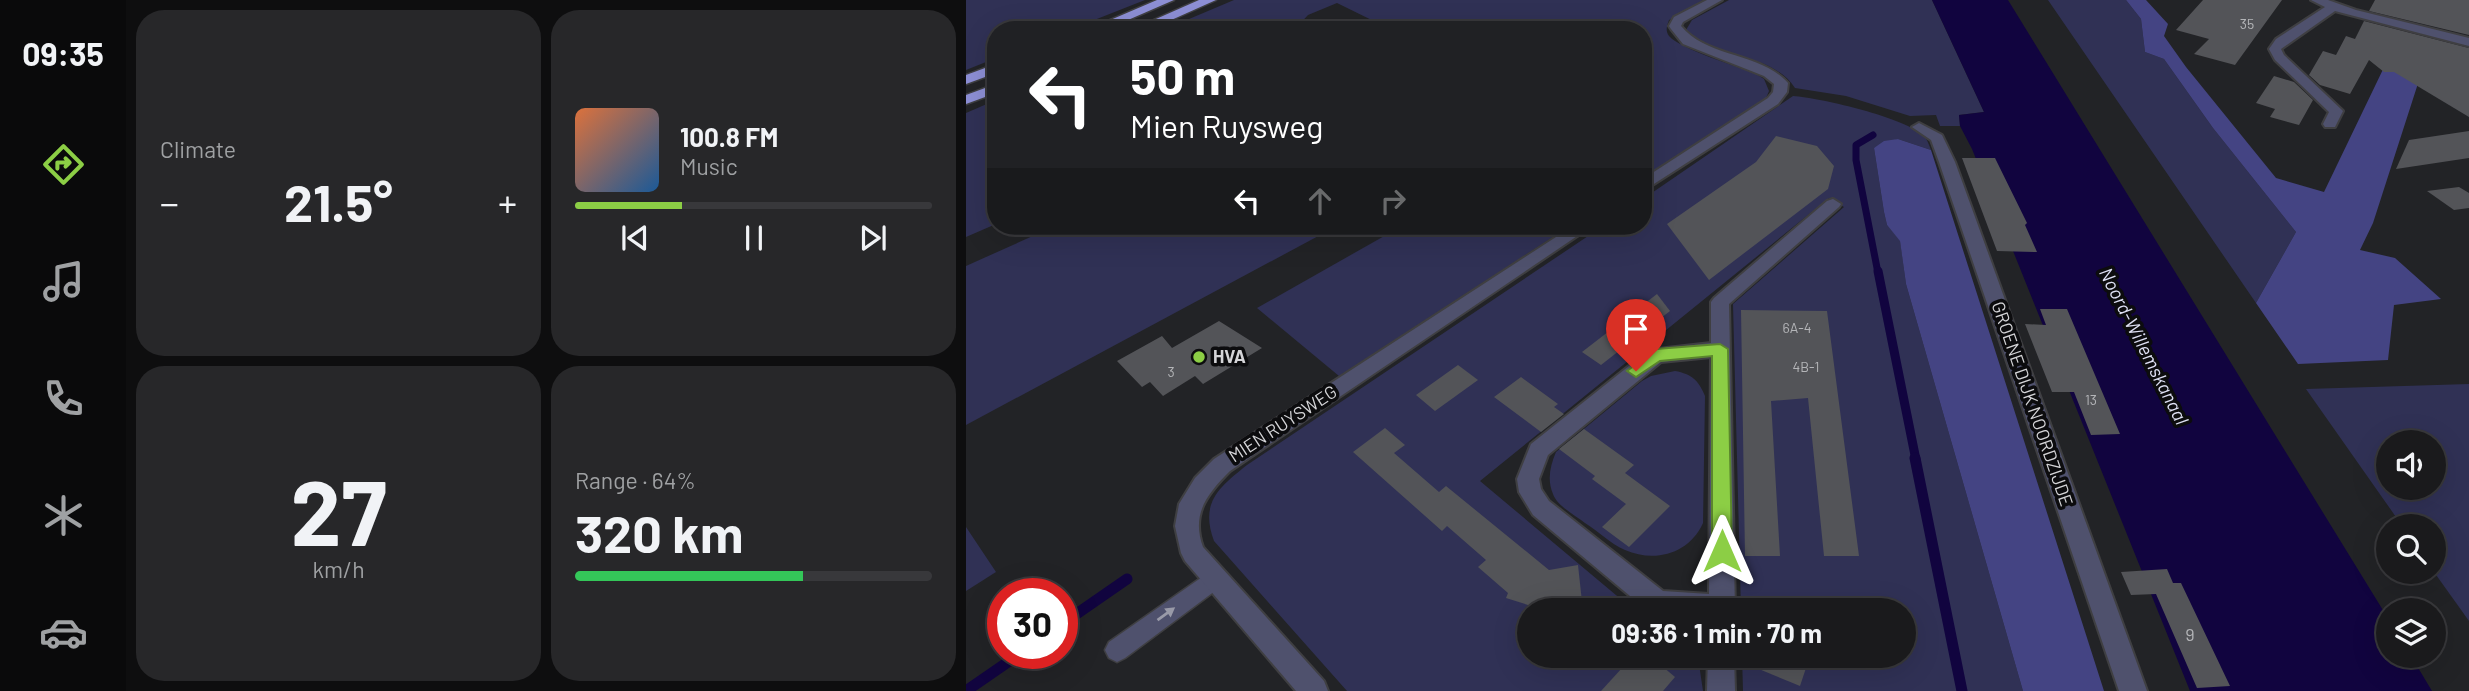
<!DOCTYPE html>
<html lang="en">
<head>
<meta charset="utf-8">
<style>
	:root { --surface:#1a1a1c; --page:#272729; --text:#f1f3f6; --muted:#9fa1a3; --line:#38383b; --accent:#8cce45 }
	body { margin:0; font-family:Barlow,sans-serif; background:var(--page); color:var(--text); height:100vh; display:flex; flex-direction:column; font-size:26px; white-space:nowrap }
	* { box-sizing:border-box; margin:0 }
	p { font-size:23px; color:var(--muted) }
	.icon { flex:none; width:38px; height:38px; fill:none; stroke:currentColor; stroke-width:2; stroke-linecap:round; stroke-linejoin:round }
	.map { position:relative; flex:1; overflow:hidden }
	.sheet { display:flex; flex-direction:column; gap:10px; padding:10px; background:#0e0e0f; width:840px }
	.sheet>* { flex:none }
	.hud { position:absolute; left:21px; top:21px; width:665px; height:214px; border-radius:28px; box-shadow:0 7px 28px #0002,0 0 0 2px var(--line); background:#202124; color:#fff; overflow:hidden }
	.fabs { position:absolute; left:1410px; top:430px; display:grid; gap:14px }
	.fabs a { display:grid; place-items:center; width:70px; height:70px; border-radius:50%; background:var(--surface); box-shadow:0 7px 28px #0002,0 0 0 2px var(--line); font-size:35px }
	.speed { position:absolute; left:21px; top:578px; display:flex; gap:14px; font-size:35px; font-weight:700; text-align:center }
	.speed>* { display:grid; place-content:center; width:91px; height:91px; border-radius:50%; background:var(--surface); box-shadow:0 7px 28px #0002,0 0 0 2px var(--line); line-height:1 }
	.speed .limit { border:10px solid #d22; background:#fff; color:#111 }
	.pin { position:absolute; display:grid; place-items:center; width:60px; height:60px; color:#fff; margin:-72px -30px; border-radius:50% 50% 50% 0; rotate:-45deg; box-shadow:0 0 7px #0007 }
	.pin .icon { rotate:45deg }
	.me { position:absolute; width:77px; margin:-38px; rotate:0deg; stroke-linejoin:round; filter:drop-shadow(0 0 5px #0008) }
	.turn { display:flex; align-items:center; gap:24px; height:147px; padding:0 28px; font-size:32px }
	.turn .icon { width:91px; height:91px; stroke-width:2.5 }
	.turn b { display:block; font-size:49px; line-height:60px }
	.lanes { display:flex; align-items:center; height:66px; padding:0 28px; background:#0003; justify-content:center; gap:35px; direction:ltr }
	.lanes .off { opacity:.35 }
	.big { font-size:52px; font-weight:700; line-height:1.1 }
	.sheet .widget { flex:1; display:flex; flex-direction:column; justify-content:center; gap:10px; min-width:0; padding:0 24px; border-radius:28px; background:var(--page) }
	.sheet .dial { align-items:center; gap:0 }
	.dial b { font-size:91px; line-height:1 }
	.song { display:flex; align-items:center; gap:21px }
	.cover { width:84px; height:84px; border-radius:10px; background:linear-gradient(135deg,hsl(20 70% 55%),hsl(210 70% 35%)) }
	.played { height:7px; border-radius:4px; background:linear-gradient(90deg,var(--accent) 30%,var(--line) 30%) }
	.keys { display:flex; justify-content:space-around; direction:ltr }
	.heat { display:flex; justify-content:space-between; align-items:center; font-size:38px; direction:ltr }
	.charge { height:10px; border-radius:5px; background:linear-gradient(90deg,#34c759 64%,var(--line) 0) }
	.sheet .tiles { flex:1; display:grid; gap:10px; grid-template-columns:repeat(2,1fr) }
	.trip { position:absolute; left:551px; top:598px; width:399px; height:70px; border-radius:35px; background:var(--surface); box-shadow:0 7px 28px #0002,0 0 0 2px var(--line); font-weight:700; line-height:70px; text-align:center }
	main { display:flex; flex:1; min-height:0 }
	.tab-bar { display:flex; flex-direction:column; width:126px; justify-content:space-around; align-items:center; background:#0a0a0b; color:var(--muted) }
	.tab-bar .icon { width:49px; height:49px }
	.tab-bar .selected { color:var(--accent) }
	.tab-bar b { font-size:32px; color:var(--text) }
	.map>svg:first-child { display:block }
	.green { fill:#303155; fill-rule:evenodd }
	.forest { fill:#444483 }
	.water { fill:#11043f }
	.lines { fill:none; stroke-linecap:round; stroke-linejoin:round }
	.stream-far2 { stroke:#11043f; stroke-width:7 }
	.stream-far1 { stroke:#11043f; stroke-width:9 }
	.stream { stroke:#11043f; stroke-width:11 }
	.building { fill:#535458 }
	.service-casing { stroke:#3f3f42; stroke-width:3 }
	.minor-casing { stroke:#3f3f42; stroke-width:4 }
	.motorway-casing { stroke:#3f3f42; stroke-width:3 }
	.service { fill:#4f516d; fill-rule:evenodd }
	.minor { fill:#4f516d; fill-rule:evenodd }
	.motorway { fill:#8d8fd5; fill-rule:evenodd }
	.oneway { fill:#999aa8 }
	.route { fill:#8cce45; stroke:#5b862d; stroke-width:2 }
	.poi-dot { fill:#8cce45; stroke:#0c0c0e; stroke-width:2.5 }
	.labels { text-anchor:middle; stroke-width:7; stroke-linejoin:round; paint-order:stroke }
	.number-label { font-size:14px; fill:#b4b5b8 }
	.poi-label { font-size:18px; font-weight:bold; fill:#d5d5d8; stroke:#0c0c0e; text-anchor:start }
	.street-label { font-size:18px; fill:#d5d5d8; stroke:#0c0c0e }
	.near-number-label { font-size:18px; fill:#b4b5b8 }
	.water-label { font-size:19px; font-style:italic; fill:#dfe1f5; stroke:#0c0c0e }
</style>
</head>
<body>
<main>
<nav class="tab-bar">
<b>09:35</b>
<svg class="icon selected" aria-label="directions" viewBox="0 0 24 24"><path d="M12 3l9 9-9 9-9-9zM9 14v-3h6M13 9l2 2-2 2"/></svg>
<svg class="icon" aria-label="music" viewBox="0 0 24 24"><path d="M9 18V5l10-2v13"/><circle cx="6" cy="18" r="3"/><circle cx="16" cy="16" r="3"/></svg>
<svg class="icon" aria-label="phone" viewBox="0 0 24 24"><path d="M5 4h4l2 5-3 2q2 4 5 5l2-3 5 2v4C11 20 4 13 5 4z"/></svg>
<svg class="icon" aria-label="climate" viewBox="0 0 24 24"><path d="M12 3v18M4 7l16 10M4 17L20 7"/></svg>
<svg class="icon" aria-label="car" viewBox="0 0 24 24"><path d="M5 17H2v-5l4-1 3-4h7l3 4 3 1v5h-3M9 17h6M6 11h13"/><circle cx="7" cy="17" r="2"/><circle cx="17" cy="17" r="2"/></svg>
</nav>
<section class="sheet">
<div class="tiles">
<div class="widget"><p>Climate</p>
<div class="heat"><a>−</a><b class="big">21.5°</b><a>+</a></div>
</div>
<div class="widget">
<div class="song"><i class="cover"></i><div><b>100.8 FM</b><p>Music</p></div></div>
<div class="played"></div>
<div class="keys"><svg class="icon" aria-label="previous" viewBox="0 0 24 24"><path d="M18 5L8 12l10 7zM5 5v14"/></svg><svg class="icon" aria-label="pause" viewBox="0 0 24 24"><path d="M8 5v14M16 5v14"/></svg><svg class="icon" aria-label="next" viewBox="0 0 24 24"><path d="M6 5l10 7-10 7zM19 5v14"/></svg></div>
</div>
<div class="widget dial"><b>27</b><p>km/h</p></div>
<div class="widget"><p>Range · 64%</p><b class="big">320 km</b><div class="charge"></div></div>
</div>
</section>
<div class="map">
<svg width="1503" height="691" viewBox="0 0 1503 691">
	<rect width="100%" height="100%" fill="#222326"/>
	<g class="green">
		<polygon points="0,0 179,0 103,30 30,30 30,58 0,70"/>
		<path d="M268 0H737L703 20C701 26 699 30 703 36 712 48 773 67 790 74L798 79 803 91 800 98 677 178V30H426L371 3 342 15 328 30H197Z"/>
		<path d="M763 0H966L1018 112 993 115 994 126H974L970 115 944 116 880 96 829 88C805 51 745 59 720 30L726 20Z"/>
		<polygon points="1082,0 1160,0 1175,19 1179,52 1198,59 1247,128 1330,232 1290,303"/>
		<path d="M827 96C855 98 930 116 953 132 960 136 962 142 965 150L932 139 908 148 918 212 921 225 934 240 940 284 1057 691H777L776 656H938V611H775L767 304 878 207 863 198 514 481 669 611H564V656H724L733 664 737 691H381L248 541C234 503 252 488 281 465L637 226H677V199Z"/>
		<polygon points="30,100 30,224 0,237 0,113"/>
		<polygon points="89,226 371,226 0,425 0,266"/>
		<polygon points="436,226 604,226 373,376 291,308"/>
		<path d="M709 371C726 374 733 381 739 396L737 523C723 554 689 563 659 550 645 544 632 531 619 523 609 515 591 506 587 494 581 480 584 466 590 452L676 381 685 376Z"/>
		<path d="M1503 384V621L1468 572V527H1437L1340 389ZM1423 443H1468V488H1423Z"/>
		<polygon points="0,527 30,572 0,591"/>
	</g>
	<g class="forest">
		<polygon points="1160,0 1180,0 1202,24 1198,36 1220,67 1310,178 1358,192 1435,32 1466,40 1407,223 1394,250 1429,258 1475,299 1428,305 1422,360 1332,364 1290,303 1330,232 1247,128 1198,59 1179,52 1175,19"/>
		<polygon points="932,139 965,150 1138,691 1057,691 940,284 934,241 921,225 918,212 908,148 918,141"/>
	</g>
	<polygon class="water" points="966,0 1042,0 1423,620 1423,656 1445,656 1466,691 1224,691 1006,149 994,126 993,115 1018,112"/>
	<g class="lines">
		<polyline class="stream-far2" points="907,135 890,145 890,160 912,273"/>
		<polyline class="stream-far1" points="912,271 950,460"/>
		<g class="stream">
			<polyline points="949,458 996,691"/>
			<polyline points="96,624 161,579"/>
			<polyline points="0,691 55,653"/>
		</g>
	</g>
	<g class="building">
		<polygon points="1237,0 1316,0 1269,65 1228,54 1243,39 1210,30"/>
		<polygon points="1409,0 1503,0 1503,35 1403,11"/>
		<polygon points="1398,21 1503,48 1503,117 1428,72 1418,72 1403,60 1384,94 1354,85 1343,75 1357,51 1370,55 1380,36 1389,39"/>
		<polygon points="1308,76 1328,82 1347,100 1333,125 1304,117 1309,109 1290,103"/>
		<polygon points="1503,131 1503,158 1430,169 1443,140"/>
		<polygon points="810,136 851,146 868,166 862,189 743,280 701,224 790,162"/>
		<polygon points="996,158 1029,158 1061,223 1059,225 1071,252 1031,251"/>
		<polygon points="1493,187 1503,193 1503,208 1488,210 1461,191"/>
		<polygon points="691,294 704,311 635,365 616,352"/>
		<polygon points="1074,309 1101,309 1154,434 1125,435 1108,392 1086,392 1059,324 1080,325"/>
		<polygon points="775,310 861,311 893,556 858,556 842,398 805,401 814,556 779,556"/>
		<polygon points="253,321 296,348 237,384 229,376 197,396 184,382 176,387 151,361 196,336 206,348"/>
		<polygon points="492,365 512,380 469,411 450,395"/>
		<polygon points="555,377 592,404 588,407 598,414 575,432 528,397"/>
		<polygon points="419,428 439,445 428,453 473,492 480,486 583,570 612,565 617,611 581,611 540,598 542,593 512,567 520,560 481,526 476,531 387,452"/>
		<polygon points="618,429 668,465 659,473 704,506 663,547 636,527 660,504 626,479 629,476 593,449"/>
		<polygon points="1201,569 1207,583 1215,583 1264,686 1231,688 1190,594 1165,595 1155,572"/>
		<polygon points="667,656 684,656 709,677 697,691 635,691"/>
		<polygon points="771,656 844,656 834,686 771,660"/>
	</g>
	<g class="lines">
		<defs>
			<polygon id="service" points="249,568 257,571 260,578 257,585 159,658 151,662 143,658 139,650 143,642"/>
			<g id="minor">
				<path d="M741 0H756L717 22 715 26C741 58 794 52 822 83L821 92 812 104 677 191V179L802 98 807 92 808 84 798 76 717 44 705 29 703 26 708 17Z"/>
				<polygon points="1345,0 1362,0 1390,10 1503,38 1503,46 1369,11 1315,49 1318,55 1377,111 1369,127 1359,127 1357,124 1363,112 1309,60 1303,49 1310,39 1359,7"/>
				<polygon points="953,123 976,135 989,162 1181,691 1153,691 973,162 965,140 946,127"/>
				<path d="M867 199 875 204 873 207 763 304 769 611H682L567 515 553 492 551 479 565 444 683 350 745 343V302L748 298 861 201ZM745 357 743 594 697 591 583 501 575 489 573 479 582 455 695 362Z"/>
				<path d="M607 226H626L264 471C241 494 225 514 237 547L358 681 362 691H330L219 561 215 553 209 526 213 504 229 478 248 459Z"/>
				<polygon points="742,656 768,656 769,691 741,691"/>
			</g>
			<g id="motorway">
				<polygon points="191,0 208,0 139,30 121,30"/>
				<polygon points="233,0 250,0 183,30 165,30"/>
				<polygon points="30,64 30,73 0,84 0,75"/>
				<polygon points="30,84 30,93 0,104 0,95"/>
			</g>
		</defs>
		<use href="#service" class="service-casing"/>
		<use href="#minor" class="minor-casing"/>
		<use href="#motorway" class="motorway-casing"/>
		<use href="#service" class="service"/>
		<use href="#minor" class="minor"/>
		<use href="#motorway" class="motorway"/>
	</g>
	<defs><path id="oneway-solid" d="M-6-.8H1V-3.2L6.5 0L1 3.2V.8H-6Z" transform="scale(1.75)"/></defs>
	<use class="oneway" href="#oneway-solid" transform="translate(200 614) rotate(-36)"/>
	<polygon class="route" points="754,344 762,349 766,551 763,557 756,560 749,557 746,551 746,356 694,361 670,377 661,371 690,349"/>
	<circle class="poi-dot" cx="233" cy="357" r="7"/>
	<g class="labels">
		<g class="number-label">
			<text x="1281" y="29">35</text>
			<text x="831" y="333">6A-4</text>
			<text x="840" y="372">4B-1</text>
			<text x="205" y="377">3</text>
			<text x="1125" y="405">13</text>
		</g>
		<g class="poi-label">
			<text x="247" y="363">HVA</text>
		</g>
		<g class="street-label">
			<text transform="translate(1066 404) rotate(71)" y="6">GROENE DIJK NOORDZIJDE</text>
			<text transform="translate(317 424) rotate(-33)" y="6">MIEN RUYSWEG</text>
		</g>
		<g class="near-number-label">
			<text x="1224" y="641">9</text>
		</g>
		<g class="water-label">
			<text transform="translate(1178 346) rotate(63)" y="7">Noord-Willemskanaal</text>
		</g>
	</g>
</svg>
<div class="fabs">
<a><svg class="icon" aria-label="sound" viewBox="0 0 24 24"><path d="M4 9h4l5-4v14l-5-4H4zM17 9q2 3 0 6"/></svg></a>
<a><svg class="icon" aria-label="search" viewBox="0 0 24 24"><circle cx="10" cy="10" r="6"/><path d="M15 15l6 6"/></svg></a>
<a><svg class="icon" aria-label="layers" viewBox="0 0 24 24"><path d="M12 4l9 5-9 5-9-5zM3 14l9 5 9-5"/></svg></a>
</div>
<div class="speed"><div class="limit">30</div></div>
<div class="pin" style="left:670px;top:371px;background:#d93025"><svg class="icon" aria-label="arrive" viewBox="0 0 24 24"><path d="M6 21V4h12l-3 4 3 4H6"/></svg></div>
<svg class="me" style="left:756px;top:551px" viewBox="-20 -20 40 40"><path d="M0-17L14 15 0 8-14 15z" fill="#8cce45" stroke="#fff" stroke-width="4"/></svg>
<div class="trip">09:36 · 1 min · 70 m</div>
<div class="hud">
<div class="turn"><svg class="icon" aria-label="left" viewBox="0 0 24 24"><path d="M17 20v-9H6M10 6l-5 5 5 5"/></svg><div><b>50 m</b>Mien Ruysweg</div></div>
<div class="lanes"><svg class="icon" aria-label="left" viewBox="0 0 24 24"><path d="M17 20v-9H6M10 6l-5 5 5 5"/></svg><svg class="icon off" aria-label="ahead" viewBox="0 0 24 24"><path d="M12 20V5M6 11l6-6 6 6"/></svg><svg class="icon off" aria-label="right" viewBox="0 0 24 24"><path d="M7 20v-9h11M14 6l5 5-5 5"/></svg></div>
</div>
</div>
</main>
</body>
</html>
